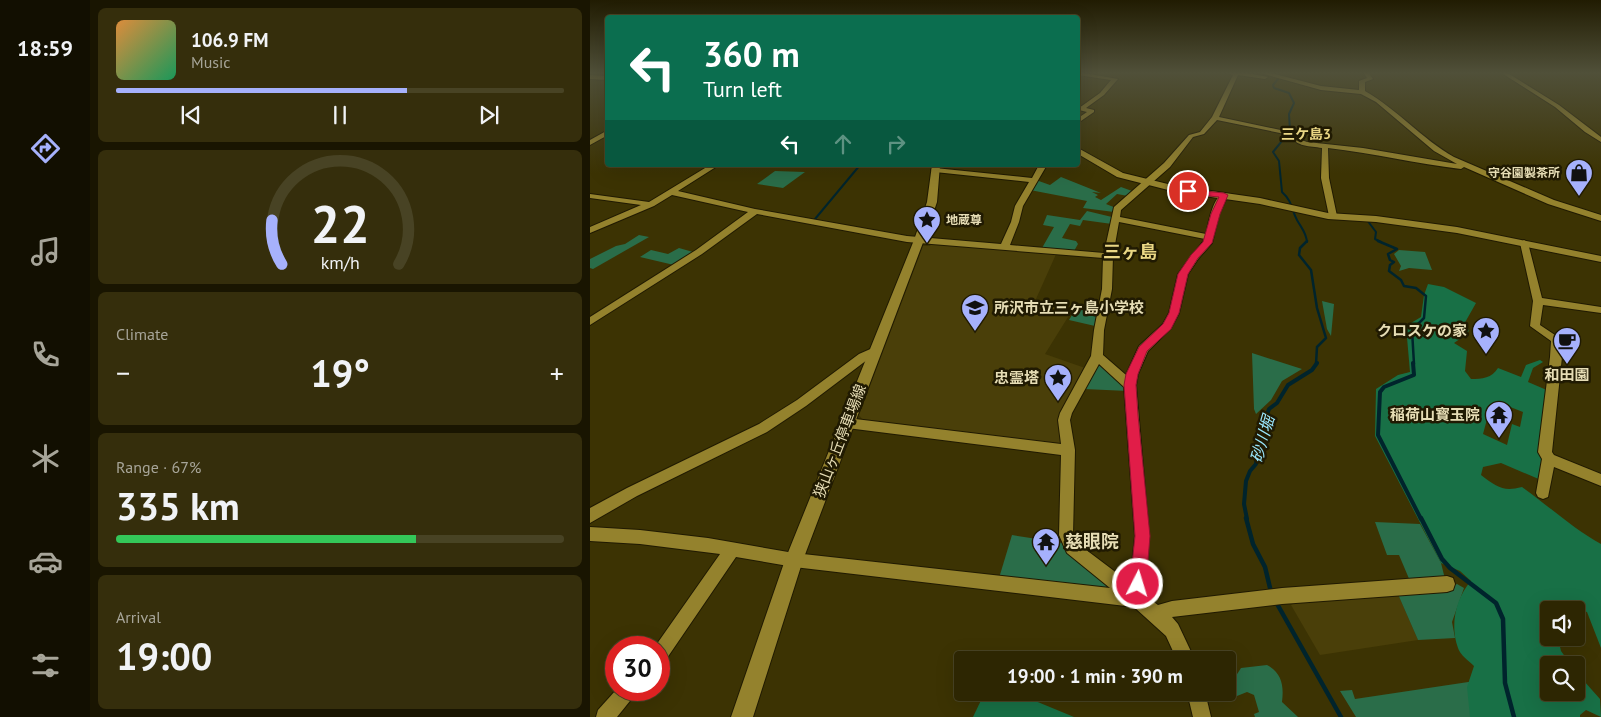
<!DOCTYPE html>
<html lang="en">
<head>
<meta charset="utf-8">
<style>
	:root { --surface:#2d2602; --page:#352e0c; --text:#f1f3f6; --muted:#a7a599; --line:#484324; --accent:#a6b1fc }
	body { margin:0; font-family:"PT Sans","Noto Sans JP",sans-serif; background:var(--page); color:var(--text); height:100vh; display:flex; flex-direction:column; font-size:19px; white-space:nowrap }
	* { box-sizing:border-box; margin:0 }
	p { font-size:16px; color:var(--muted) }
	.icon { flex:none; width:28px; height:28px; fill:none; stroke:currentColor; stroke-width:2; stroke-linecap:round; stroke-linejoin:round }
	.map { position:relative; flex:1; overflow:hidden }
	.panel { display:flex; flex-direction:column; gap:8px; padding:8px; background:#191501; width:500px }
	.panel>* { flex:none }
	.banner { position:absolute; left:15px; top:15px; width:475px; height:152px; border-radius:5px; box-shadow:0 5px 20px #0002,0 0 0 1px var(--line); background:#0b6e4f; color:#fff; overflow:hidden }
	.tools { position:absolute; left:950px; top:601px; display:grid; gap:10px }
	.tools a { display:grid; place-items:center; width:45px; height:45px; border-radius:5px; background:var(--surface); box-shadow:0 5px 20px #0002,0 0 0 1px var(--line); font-size:25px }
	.speed { position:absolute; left:15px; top:636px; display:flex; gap:10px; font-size:25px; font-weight:700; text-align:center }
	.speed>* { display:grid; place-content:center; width:65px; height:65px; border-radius:50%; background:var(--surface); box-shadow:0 5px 20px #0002,0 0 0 1px var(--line); line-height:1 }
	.speed .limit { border:8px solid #d22; background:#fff; color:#111 }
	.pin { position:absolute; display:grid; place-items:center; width:42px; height:42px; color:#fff; margin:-21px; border:2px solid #fff; border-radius:50%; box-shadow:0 1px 5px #0007 }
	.me { position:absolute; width:55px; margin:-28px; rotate:5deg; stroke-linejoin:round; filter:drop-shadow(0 0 4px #0008) }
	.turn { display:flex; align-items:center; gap:18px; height:105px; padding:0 15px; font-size:22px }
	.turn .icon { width:65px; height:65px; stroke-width:2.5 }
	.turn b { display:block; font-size:35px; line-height:42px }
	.lanes { display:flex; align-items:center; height:48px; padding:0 15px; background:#0003; justify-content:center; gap:25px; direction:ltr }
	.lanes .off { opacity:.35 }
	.big { font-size:38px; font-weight:600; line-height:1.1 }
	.panel .card { flex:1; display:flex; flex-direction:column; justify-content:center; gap:8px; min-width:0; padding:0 18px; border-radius:8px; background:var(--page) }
	.panel .dial { align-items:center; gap:0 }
	.dial svg { height:130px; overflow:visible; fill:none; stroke:var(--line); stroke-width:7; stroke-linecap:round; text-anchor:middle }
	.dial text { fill:var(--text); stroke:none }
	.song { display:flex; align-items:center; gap:15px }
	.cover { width:60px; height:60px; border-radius:8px; background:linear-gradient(135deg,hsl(30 70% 55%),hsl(150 70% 35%)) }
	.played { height:5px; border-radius:2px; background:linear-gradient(90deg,var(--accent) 65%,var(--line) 65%) }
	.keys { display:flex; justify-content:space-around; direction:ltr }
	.heat { display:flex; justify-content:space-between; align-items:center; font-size:28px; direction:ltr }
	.charge { height:8px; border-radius:4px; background:linear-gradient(90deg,#34c759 67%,var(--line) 0) }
	.trip { position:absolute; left:364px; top:651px; width:282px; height:50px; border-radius:5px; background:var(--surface); box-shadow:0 5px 20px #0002,0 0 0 1px var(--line); font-weight:600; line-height:50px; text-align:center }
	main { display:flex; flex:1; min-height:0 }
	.menu { display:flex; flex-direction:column; width:90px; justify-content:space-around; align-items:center; background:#120f01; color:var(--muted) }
	.menu .icon { width:35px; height:35px }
	.menu .active { color:var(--accent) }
	.menu b { font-size:22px; color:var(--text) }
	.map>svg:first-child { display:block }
	.built { fill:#4a3f09 }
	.green { fill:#2a6d49 }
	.forest { fill:#187046; fill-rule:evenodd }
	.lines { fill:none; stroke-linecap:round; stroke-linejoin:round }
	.stream-far3 { stroke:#00242c; stroke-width:2 }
	.stream-far2 { stroke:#00242c; stroke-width:2.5 }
	.stream-far1 { stroke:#00242c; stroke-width:4 }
	.stream { stroke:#00242c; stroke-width:4.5 }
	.minor-casing { stroke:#201a02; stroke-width:2 }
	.tertiary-casing { stroke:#201a02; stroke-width:2 }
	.secondary-casing { stroke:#201a02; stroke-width:2 }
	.minor { fill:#94822d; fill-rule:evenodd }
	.tertiary { fill:#94822d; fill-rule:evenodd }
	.secondary { fill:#94822d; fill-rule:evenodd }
	.route { fill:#e11d48; stroke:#92132f }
	.labels { text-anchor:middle; stroke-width:5; stroke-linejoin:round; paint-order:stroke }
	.far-poi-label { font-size:12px; font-weight:bold; fill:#e6ddb5; stroke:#201a02; text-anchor:end }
	.far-neighbourhood-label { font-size:14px; font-weight:bold; fill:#ead784; stroke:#201a02 }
	.poi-label { font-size:15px; font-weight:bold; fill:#e6ddb5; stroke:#201a02; text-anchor:end }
	.street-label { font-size:15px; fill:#e6ddb5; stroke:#201a02 }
	.water-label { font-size:16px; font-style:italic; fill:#9ae7fd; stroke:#201a02 }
	.quarter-label { font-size:18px; font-weight:bold; fill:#ead784; stroke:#201a02 }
	.near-poi-label { font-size:18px; font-weight:bold; fill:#e6ddb5; stroke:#201a02; text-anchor:start }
</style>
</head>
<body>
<main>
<nav class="menu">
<b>18:59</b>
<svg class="icon active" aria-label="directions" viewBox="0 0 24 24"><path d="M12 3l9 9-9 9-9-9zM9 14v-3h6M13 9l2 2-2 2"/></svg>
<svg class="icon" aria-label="music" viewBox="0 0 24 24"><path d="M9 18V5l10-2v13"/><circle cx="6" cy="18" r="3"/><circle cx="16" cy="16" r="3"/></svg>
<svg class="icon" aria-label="phone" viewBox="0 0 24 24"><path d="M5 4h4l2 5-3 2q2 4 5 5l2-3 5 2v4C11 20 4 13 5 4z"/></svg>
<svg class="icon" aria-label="climate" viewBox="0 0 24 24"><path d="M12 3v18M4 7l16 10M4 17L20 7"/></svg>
<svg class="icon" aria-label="car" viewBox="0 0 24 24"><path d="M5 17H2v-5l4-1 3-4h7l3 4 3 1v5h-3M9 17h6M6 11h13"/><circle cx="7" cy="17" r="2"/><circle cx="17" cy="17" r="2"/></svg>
<svg class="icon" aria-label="filters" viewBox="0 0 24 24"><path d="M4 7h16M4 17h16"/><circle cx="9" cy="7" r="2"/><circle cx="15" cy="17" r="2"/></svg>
</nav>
<section class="panel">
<div class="card">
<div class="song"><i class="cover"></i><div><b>106.9 FM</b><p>Music</p></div></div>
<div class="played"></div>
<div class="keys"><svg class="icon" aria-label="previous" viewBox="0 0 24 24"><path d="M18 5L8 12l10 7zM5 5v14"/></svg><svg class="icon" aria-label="pause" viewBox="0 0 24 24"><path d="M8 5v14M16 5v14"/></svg><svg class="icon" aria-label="next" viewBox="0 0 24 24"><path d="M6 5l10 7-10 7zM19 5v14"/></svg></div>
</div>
<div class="card dial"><svg viewBox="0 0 100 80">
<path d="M14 69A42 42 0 1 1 86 69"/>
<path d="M14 69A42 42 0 0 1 8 42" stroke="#a6b1fc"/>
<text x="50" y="56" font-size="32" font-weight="700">22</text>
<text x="50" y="72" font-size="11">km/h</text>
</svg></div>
<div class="card"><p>Climate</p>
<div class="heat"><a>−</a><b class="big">19°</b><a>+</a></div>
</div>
<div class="card"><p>Range · 67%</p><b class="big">335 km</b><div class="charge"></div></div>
<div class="card"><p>Arrival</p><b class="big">19:00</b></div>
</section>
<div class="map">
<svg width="1011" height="717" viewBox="0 0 1011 717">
	<rect width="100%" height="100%" fill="#3c3303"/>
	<g class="built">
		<polygon points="342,242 467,252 446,299 483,309 455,354 498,369 470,416 473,442 468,445 273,420 269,415 333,246 340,246"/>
		<polygon points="807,592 828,640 730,655 701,605 711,600"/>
	</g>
	<g class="green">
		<polygon points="185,171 215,172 193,188 167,184"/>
		<polygon points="471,177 511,193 502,192 508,195 505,197 511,200 531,187 542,191 538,196 527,194 516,204 526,208 524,212 493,208 497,201 440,190 446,180 460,185"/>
		<polygon points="497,211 522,217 522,224 493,220 490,226 480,224 472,238 486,241 488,244 484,251 452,248 464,227 453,225 457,215 490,220"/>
		<polygon points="49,235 59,237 3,269 0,268 0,259 26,246 35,244"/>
		<polygon points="89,248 103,252 84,265 50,257 61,250 78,254"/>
		<polygon points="809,250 835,252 842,270 819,268 809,271 811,266 804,254"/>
		<polygon points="732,301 744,304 741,336 737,329"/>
		<polygon points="486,308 508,314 505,326 479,320"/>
		<polygon points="662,353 712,369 692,381 681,400 666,414 664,409"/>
		<polygon points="507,363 512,363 538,391 494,389"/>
		<polygon points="785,522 830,524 851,563 855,579 820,581 809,555 797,555"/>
		<polygon points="422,535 473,543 527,592 409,578"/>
		<polygon points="867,584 874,588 862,622 865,638 828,640 807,592 861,587"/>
		<path d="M677 665C692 673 694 686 692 702L708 717H665L664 714 669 712 664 695 657 692 647 696 642 682 651 668Z"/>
		<polygon points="885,681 880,717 766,717 750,691 762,690 765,699"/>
	</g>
	<g class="forest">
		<path d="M838 284 854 287 886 303 873 326 879 330 877 334 864 343 877 351 875 371 881 379C892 379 902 378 908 368L931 377 936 365 950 360 953 362 943 368 938 382 959 391 951 480 911 463 893 467 891 475C907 487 913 492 932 487 959 506 982 528 1011 544V648L997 612 963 604 964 610H959V638H968L971 651 981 665H959V692H986V672L1010 699 1011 717 996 710 990 715V717H880L877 687 884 666C879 661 870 655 868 648 860 626 865 599 881 581L870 571 851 563 785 436 786 389 808 375 820 372 816 326 831 317 834 295ZM910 403 933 412 930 427 922 424 917 445 893 434 899 412 907 415Z"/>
		<polygon points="395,692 426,693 484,717 383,717"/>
	</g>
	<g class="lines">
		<g class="stream-far3">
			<path d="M688 79 683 85 684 88 699 93 704 103 699 114 700 131 683 152 689 161 692 192C703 202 701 209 707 220 712 229 716 232 717 242"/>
			<polyline points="225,219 270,165"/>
			<polyline points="777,220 786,232 785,239 791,242"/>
		</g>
		<g class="stream-far2">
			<polyline points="717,241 710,248 709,255 721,270 727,308 736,338 727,347 726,364"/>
			<polyline points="788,241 807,249 798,254 800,260 804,262 800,265 799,271 811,280 814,286 826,288 836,296 834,318 822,330 824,364"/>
		</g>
		<g class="stream-far1">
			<polyline points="823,363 824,375 794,387 790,392 788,435 831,519"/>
			<polyline points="657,519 654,504 656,481 660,471 666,464 668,446 674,439 676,417 679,409 687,403 698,385 722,370 727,363"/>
		</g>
		<g class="stream">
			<polyline points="656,518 663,544 675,567 681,592"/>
			<polyline points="831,518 852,559 860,568 906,603 913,619 915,683 924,717"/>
			<polyline points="686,602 751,717"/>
		</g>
		<defs>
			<g id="minor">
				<polygon points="488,72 528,79 514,95 496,108 504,110 504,112 488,123 488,118 497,112 489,110 489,108 510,93 521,80 488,75"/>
				<path d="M634 72H652L678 77 675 79 648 75 629 117 705 133 709 139 717 142 773 148 867 164 844 151 786 102 771 94 731 90 667 72H677L731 86 769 90V81L777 78 773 72H778L783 79 775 82V91C807 109 832 139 864 157L964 200 1011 215V221L958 204 874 167 871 169C827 164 783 153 738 148L739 178 747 216 743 219 739 216 731 178 732 148C720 146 706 147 700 135L627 120 614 134 603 137 580 167 531 210 530 217 616 234C619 222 622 198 634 193L638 195 629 214 622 243 608 259 598 274 589 313 581 328 558 351 548 374 546 385 559 536 554 595 568 605 582 601 692 588 857 576 863 578 865 584 863 590 857 592 692 604 582 617 588 624 605 660H587L576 636 544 607 204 567 146 557 75 661 69 664V648H64L130 554 50 544 0 541V527L50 530 118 538 204 553 520 588 477 553 469 535 471 455 257 428 253 427 251 423 253 419 257 418 471 444 468 420 470 413 501 356 504 330 512 289 513 258 317 242 167 214 112 254 0 325V317L106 250 158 212 82 195 64 206 0 233V227L51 205 0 198V194L59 202 120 165H129L88 191 165 209 317 236 411 244 421 222 425 206 439 182 345 172 341 170 345 168 442 178 449 165H457L433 206 429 222 420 245 514 253 524 207 574 163 599 135 610 132 622 117 643 75ZM529 222 615 239 588 274 579 313 573 324 549 346 536 375 513 355 514 330 522 289 523 256ZM509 364 534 387 545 536 540 583 487 543 483 535 485 450 480 420 482 413Z"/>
				<polygon points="910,72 916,72 969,105 1011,137 1011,142 995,132 965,107"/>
				<polygon points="0,75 18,76 18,80 0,79"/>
				<polygon points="18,130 18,135 0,145 0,140"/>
				<polygon points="934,240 938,243 952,298 1011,307 1011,313 953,305 950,325 971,339 972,357 962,452 964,455 1011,474 1011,486 964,467 958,497 953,499 948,497 946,493 952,459 948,452 960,357 961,341 940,326 943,301 930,243"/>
				<polygon points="285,347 291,351 289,354 277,360 216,406 177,432 47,496 0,523 0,508 37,488 169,424 207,400 269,354"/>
				<polygon points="26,690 47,690 44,696 27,717 6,717 8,710"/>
				<polygon points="597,692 615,692 621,717 603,717"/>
			</g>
			<polygon id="tertiary" points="488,148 533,173 586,186 670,198 738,213 786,216 867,227 1011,256 1011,262 867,233 786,222 738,219 670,204 586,192 527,177 488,154"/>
			<polygon id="secondary" points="342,165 350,165 347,202 334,240 213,560 163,717 141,717 195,560 324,240 337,202"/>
		</defs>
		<use href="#minor" class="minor-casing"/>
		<use href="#tertiary" class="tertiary-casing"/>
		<use href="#secondary" class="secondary-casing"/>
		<use href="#minor" class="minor"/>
		<use href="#tertiary" class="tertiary"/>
		<use href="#secondary" class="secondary"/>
	</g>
	<linearGradient id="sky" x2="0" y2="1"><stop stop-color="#211c02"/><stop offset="0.42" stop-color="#505039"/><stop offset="1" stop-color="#505039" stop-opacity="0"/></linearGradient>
	<rect width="1011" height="173" fill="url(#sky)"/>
	<polygon class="route" points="595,189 634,193 638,195 630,214 622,243 608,258 598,274 589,313 581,329 557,351 548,374 546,385 548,415 560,536 556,584 553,589 548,592 542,589 540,584 545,536 534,385 536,374 549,347 573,324 579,313 588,274 601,255 613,242 621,214 629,197 598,194 594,191"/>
	<defs>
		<symbol id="shop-pin" viewBox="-11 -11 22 30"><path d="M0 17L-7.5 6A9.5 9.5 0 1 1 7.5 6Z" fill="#a6b1fc" stroke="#201a02"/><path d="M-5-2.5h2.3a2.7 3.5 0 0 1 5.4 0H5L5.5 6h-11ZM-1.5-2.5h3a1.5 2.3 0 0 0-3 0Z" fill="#111"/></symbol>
		<symbol id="sight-pin" viewBox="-11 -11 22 30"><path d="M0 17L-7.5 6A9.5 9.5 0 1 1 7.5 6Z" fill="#a6b1fc" stroke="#201a02"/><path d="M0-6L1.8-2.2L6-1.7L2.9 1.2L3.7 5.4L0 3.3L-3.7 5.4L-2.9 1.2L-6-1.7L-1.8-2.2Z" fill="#111"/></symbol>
		<symbol id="school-pin" viewBox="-11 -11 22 30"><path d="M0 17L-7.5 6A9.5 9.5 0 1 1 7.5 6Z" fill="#a6b1fc" stroke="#201a02"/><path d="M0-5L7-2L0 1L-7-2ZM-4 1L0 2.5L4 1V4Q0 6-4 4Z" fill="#111"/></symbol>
		<symbol id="cafe-pin" viewBox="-11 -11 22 30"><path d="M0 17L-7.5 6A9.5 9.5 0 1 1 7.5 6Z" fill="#a6b1fc" stroke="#201a02"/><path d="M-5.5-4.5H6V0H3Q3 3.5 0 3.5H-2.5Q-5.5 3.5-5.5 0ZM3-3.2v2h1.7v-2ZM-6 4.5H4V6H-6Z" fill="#111"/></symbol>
		<symbol id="temple-pin" viewBox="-11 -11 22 30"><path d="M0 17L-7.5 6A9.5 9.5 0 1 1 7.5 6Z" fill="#a6b1fc" stroke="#201a02"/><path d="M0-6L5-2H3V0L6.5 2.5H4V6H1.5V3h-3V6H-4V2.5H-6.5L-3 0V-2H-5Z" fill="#111"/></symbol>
	</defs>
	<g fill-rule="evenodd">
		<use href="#shop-pin" x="973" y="157" width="32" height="43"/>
		<use href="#sight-pin" x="321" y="204" width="32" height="43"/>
		<use href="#school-pin" x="369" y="292" width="32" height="43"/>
		<use href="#sight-pin" x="880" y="315" width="32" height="43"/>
		<use href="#cafe-pin" x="961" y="325" width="32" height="43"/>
		<use href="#sight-pin" x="452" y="362" width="32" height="43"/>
		<use href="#temple-pin" x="893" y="399" width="32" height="43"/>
		<use href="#temple-pin" x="440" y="526" width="32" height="43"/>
	</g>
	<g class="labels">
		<g class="far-poi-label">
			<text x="970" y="177">守谷園製茶所</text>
			<text x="356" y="224" text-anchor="start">地蔵尊</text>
		</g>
		<g class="far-neighbourhood-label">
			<text x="716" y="139">三ケ島3</text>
		</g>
		<g class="poi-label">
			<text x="404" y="313" text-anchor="start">所沢市立三ヶ島小学校</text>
			<text x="877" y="336">クロスケの家</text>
			<text x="977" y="380" text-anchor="middle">和田園</text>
			<text x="449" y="383">忠霊塔</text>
			<text x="890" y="420">稲荷山寳玉院</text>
		</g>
		<g class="street-label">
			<text transform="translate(250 441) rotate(-69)" y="5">狭山ヶ丘停車場線</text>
		</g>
		<g class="water-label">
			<text transform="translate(672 439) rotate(-74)" y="6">砂川堀</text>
		</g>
		<g class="quarter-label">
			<text x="540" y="258">三ヶ島</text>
		</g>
		<g class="near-poi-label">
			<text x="475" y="548">慈眼院</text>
		</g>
	</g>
</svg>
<div class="tools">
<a><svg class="icon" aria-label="sound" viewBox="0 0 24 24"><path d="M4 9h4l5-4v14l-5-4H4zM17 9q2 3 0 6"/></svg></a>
<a><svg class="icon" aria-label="search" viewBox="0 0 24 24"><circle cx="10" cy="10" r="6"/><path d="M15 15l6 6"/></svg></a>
</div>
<div class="speed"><div class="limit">30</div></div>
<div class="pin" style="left:598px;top:191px;background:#d93025"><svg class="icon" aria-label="arrive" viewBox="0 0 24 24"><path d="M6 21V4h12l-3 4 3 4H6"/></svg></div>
<svg class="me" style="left:548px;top:584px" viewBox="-20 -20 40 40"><circle r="17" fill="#e11d48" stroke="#fff" stroke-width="3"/><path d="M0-11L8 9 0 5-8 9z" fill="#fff"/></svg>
<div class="trip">19:00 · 1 min · 390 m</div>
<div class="banner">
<div class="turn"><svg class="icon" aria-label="left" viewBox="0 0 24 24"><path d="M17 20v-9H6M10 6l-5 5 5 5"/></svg><div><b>360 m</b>Turn left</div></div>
<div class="lanes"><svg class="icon" aria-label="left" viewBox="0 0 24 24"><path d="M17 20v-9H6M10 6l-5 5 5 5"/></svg><svg class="icon off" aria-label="ahead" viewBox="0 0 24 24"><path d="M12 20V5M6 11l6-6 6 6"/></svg><svg class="icon off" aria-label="right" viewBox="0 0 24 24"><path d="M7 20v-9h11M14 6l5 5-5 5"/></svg></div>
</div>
</div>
</main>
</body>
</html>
